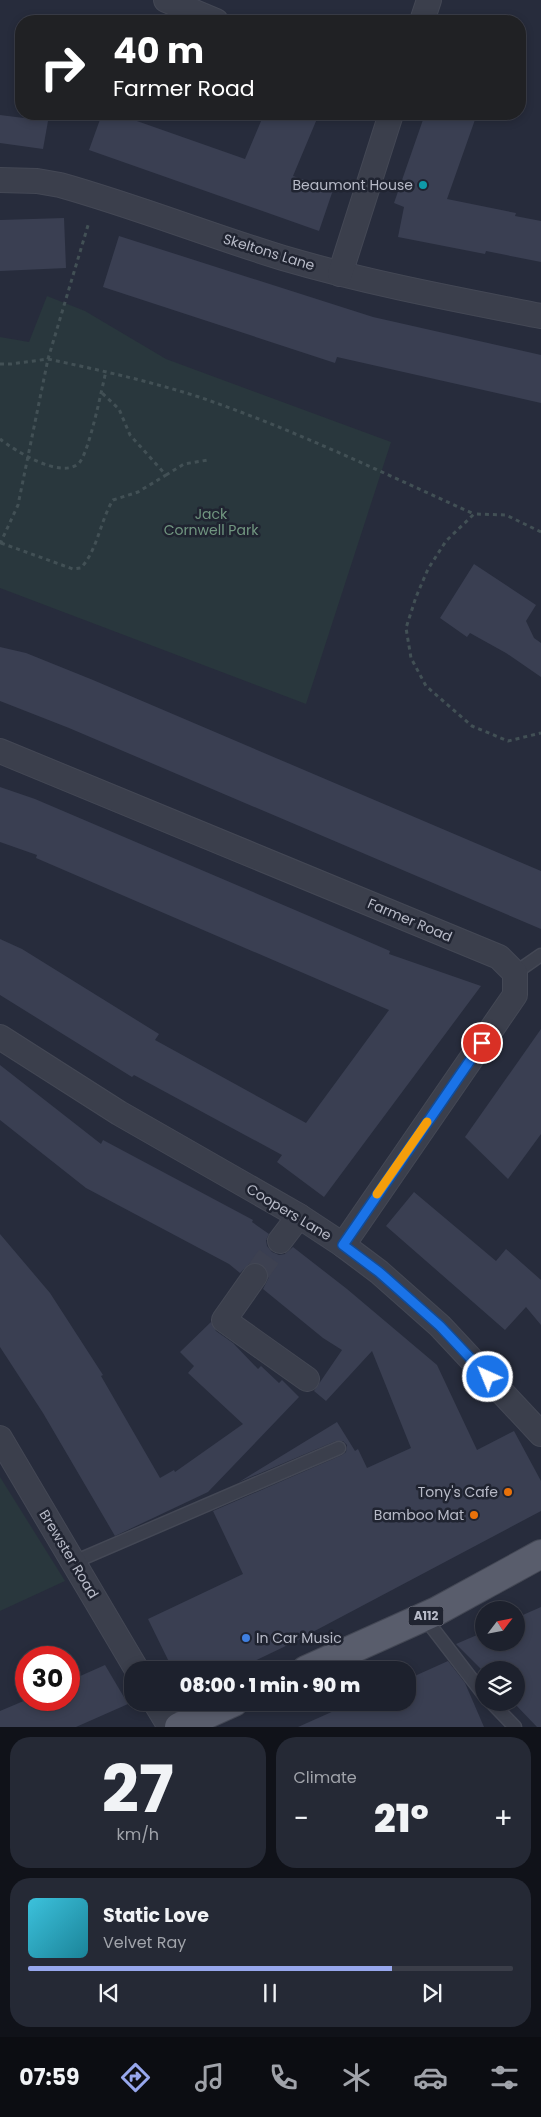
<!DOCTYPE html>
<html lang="en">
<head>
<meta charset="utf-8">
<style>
	:root { --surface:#1d212d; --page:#252935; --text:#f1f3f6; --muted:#a0a3aa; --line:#3b3e49; --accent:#97a7ed }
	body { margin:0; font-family:Poppins,sans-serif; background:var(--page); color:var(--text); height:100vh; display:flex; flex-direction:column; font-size:19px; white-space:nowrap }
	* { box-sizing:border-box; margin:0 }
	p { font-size:16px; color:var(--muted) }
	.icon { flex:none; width:28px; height:28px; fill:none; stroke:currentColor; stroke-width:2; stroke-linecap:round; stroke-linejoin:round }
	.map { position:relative; height:1727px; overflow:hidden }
	.details { display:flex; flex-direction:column; gap:10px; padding:10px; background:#101219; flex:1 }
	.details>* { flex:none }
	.guide { position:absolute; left:15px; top:15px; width:511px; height:105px; border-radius:20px; box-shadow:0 2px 8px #0003,0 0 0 1px var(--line); background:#202124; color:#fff; overflow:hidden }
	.needle { width:32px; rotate:58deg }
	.fabs { position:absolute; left:475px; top:1601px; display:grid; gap:10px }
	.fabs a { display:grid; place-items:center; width:50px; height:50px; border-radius:50%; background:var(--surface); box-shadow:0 2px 8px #0003,0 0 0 1px var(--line); font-size:25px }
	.speed { position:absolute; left:15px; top:1646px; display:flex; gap:10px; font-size:25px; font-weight:700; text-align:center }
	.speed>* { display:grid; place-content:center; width:65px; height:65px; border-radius:50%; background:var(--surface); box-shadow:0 2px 8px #0003,0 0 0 1px var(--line); line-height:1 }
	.speed .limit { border:8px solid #d22; background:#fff; color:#111 }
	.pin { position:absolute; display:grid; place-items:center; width:42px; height:42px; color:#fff; margin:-21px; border:2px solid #fff; border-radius:50%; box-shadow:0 1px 5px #0007 }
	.me { position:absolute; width:55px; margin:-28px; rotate:316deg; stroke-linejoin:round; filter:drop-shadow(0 0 4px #0008) }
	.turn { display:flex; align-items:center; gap:18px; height:105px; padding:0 15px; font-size:22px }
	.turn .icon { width:65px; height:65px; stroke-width:2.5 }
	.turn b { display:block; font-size:35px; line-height:42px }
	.big { font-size:38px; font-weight:800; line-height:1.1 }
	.details .tile { flex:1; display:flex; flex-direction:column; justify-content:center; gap:8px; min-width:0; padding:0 18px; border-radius:20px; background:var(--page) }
	.details .dial { align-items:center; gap:0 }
	.dial b { font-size:65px; line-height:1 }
	.song { display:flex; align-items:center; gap:15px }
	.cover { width:60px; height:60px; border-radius:8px; background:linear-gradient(135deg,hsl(190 70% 55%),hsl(190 70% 35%)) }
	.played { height:5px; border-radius:2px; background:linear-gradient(90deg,var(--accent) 75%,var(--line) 75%) }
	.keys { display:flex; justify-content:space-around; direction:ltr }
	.heat { display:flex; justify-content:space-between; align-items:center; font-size:28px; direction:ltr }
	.details .tiles { flex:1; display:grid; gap:10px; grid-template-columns:1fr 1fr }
	.tile:last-child { grid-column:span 2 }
	.trip { position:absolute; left:124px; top:1661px; width:292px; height:50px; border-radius:20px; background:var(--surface); box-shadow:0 2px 8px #0003,0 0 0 1px var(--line); font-weight:800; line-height:50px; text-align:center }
	.dock { display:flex; height:80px; justify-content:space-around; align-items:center; background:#0c0d12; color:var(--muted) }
	.dock .icon { width:35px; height:35px }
	.dock .current { color:var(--accent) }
	.dock b { font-size:22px; color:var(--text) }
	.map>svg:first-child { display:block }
	.green { fill:#29373d }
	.building { fill:#3a3f52 }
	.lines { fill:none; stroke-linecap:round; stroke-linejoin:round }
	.street-tunnel { stroke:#3d4151; stroke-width:24; stroke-dasharray:24 12; stroke-linecap:butt }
	.lane-casing { stroke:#444855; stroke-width:15 }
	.street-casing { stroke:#444855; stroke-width:26 }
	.primary-casing { stroke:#444855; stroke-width:30 }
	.path { stroke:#425055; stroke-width:3; stroke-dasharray:4 4; stroke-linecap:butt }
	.lane { stroke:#3b3f4c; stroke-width:12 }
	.street { stroke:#3b3f4c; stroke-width:24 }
	.primary { stroke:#595d6c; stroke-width:28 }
	.route-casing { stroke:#114b97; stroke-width:12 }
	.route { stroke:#1a73e8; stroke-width:9 }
	.slow { stroke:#f59e0b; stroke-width:9 }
	.culture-dot { fill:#0f9aa8; stroke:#202431; stroke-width:2 }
	.food-dot { fill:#e8710a; stroke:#202431; stroke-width:2 }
	.shop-dot { fill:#3f7fe0; stroke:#202431; stroke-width:2 }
	.labels { text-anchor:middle; stroke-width:5; stroke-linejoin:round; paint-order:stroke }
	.shield { fill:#202431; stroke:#8a8d9a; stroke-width:1 }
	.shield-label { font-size:12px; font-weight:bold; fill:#b7bac7 }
	.poi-label { font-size:14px; fill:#b7bac7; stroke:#202431; text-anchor:end }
	.street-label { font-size:14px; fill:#b7bac7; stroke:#202431 }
	.park-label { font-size:14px; fill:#719680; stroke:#202431 }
</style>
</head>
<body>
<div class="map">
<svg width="541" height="1727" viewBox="0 0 541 1727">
	<rect width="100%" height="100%" fill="#272c3c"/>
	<g class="green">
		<polygon points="47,296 85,311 166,359 391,442 306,704 0,588 0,337 29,342"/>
		<polygon points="0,1477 65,1581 0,1611"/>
	</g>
	<g class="building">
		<polygon points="102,114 117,114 245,159 264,114 319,114 293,176 333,190 319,231 89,150"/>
		<polygon points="425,114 477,114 447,199 516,213 515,216 541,221 541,262 486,251 485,254 398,237 404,207 394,203"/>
		<polygon points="0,115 48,121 43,149 0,143"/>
		<polygon points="64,218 66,268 0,271 0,220"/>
		<polygon points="119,236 373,317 541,355 541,403 337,357 335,363 103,287"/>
		<polygon points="474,564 536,605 526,621 534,638 541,643 541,677 506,653 470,633 467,637 440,618"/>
		<polygon points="0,647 26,653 93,680 541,871 541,929 69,728 0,701"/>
		<polygon points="0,787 35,799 309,916 390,951 389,954 481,986 324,1197 277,1162 282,1155 134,1075 132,1077 0,995 0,939 22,949 159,1034 155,1040 306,1123 389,1010 36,858 37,855 0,842"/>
		<polygon points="541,1029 541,1134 508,1179 465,1137"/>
		<polygon points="0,1065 101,1144 103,1140 253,1220 252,1222 269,1234 266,1240 267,1246 272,1252 279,1255 285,1254 293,1247 347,1289 437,1365 477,1450 514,1431 541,1481 541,1511 292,1643 236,1670 173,1670 148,1619 243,1574 213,1511 342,1455 346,1452 347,1445 343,1441 336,1441 239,1482 337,1422 355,1451 358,1449 367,1468 411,1448 372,1351 326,1401 314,1391 342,1350 323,1338 263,1289 269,1277 268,1271 263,1265 257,1262 250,1263 240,1273 229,1264 86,1188 0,1120"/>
		<polygon points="414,1192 496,1261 506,1249 541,1280 541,1325 526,1307 505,1330 386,1226"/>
		<polygon points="0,1234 50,1293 103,1375 101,1376 160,1478 174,1470 175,1472 243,1424 188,1373 194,1366 180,1352 211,1322 216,1331 233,1343 258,1369 261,1366 279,1383 282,1380 299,1397 208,1492 115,1536 43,1413 0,1347"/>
		<polygon points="541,1607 541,1727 537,1727 513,1702 516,1702 516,1670 484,1670 484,1672 456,1644 484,1632 484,1642 516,1642 516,1618"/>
		<polygon points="448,1661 465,1683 484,1727 298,1727 354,1702 408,1702 408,1679"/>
		<polygon points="105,1665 128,1704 76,1727 0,1727 0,1711 26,1700 69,1700 69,1681"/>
	</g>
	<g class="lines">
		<polyline class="street-tunnel" points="255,1276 280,1241"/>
		<defs>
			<g id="lane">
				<polyline points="515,973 541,955"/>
				<polyline points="74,1562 339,1448"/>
				<polyline points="424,1617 484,1695"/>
				<polyline points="491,1702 515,1727"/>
			</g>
			<g id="street">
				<polyline points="166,0 216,21"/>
				<polyline points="422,21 429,0"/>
				<path d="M0 180 37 181 60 185C135 206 208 235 283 258 368 283 454 299 541 316"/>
				<polyline points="340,274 391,114"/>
				<polyline points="0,751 499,957 515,973 515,995 343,1245"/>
				<polyline points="0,1037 119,1113 299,1216 343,1245 379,1272 440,1326 541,1434"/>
				<polyline points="280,1241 299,1216"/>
				<polyline points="255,1276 224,1320 307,1379"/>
				<polyline points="0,1438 137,1670"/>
				<polyline points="155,1702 170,1727"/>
			</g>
			<g id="primary">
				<polyline points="306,1670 437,1611 541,1554"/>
				<polyline points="179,1727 234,1702"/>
			</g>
		</defs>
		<use href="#lane" class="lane-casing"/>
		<use href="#street" class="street-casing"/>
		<use href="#primary" class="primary-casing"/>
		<g class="path">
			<polyline points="0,364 11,364 48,359 89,222"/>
			<path d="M0 439C15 451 62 480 79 463 89 453 102 388 106 371"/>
			<polyline points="166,475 184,464 208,460"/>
			<polyline points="541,532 506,515 474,514 446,541 428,569 416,597 406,628 411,658 426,686 472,726 508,741 541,733"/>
			<path d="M1 543 73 569 81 568C98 549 100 521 113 500L138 492 166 475 130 435 119 409 101 392"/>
			<path d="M0 544 18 505 48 359C99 370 149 381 199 397 293 429 383 473 474 514"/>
		</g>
		<use href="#lane" class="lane"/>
		<use href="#street" class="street"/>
		<use href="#primary" class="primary"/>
	</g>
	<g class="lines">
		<defs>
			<polyline id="route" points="482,1043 343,1245 379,1272 440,1326 488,1377"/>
		</defs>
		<use href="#route" class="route-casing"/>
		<use href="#route" class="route"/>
		<polyline class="slow" points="377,1194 427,1122"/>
	</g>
	<circle class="culture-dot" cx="423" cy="185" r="5"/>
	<g class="food-dot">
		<circle cx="508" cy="1492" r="5"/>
		<circle cx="474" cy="1515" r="5"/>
	</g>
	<circle class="shop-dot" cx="246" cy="1638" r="5"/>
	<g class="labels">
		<rect class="shield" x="408.5" y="1606.5" width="35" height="19" rx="4"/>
		<g class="shield-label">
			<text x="426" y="1620">A112</text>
		</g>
		<g class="poi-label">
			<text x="413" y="190">Beaumont House</text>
			<text x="498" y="1497">Tony's Cafe</text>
			<text x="464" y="1520">Bamboo Mat</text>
			<text x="256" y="1643" text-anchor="start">In Car Music</text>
		</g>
		<g class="street-label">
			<text transform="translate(269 252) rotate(17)" y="5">Skeltons Lane</text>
			<text transform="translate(410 920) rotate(23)" y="5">Farmer Road</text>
			<text transform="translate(289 1212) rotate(31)" y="5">Coopers Lane</text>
			<text transform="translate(69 1554) rotate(59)" y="5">Brewster Road</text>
		</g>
		<g class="park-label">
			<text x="211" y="519">Jack<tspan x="211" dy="16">Cornwell Park</tspan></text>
		</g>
	</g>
</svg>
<div class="fabs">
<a><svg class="needle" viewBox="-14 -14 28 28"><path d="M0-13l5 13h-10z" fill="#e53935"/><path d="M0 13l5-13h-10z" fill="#a0a3aa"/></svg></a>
<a><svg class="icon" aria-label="layers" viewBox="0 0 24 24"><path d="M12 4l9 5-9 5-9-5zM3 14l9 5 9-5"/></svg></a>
</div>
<div class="speed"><div class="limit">30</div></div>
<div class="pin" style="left:482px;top:1043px;background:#d93025"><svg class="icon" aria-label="arrive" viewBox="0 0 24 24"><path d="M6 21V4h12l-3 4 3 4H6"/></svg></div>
<svg class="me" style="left:488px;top:1377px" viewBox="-20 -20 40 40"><circle r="17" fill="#1a73e8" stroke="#fff" stroke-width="3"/><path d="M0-11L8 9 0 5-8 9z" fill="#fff"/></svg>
<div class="trip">08:00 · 1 min · 90 m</div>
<div class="guide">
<div class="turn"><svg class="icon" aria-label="right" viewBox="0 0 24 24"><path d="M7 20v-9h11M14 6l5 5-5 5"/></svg><div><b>40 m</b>Farmer Road</div></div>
</div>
</div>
<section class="details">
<div class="tiles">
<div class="tile dial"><b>27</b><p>km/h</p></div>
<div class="tile"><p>Climate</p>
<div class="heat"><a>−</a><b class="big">21°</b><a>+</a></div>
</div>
<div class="tile">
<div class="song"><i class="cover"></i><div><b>Static Love</b><p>Velvet Ray</p></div></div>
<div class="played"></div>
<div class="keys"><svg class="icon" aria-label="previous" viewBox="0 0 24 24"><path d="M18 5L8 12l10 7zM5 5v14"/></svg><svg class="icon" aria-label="pause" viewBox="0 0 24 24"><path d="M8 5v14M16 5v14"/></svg><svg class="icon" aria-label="next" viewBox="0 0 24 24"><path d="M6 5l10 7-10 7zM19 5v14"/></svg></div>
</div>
</div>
</section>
<nav class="dock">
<b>07:59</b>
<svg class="icon current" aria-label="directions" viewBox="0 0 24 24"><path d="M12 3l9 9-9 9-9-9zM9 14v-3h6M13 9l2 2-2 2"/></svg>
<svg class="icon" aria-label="music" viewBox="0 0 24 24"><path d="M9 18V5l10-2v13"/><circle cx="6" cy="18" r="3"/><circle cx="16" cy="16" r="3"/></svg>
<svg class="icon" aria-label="phone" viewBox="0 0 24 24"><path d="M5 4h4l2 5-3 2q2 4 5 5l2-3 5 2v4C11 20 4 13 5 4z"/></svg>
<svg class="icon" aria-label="climate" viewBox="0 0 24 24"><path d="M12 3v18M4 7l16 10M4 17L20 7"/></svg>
<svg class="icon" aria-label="car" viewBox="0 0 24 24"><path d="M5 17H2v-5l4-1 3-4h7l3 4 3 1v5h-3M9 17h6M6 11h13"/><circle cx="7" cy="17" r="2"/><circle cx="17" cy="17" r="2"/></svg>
<svg class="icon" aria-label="filters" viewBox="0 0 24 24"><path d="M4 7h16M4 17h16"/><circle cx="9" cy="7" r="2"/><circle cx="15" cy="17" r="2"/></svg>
</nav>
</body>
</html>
